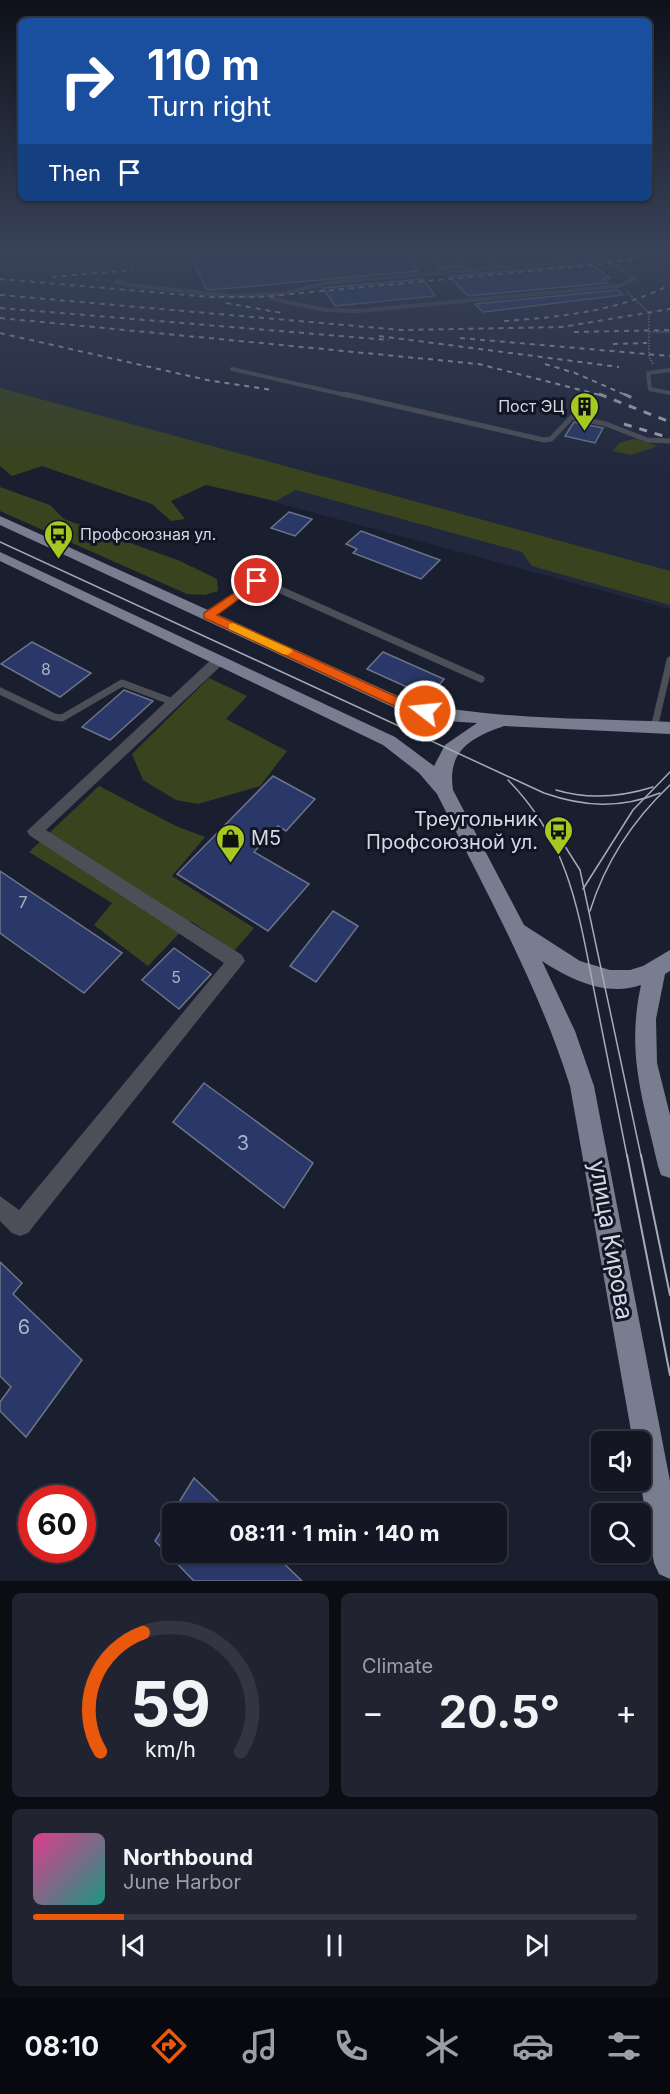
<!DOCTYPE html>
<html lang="en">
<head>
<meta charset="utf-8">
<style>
	:root { --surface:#141723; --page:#212430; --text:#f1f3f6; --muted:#9d9fa6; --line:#333641; --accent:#ea580c }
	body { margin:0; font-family:Inter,sans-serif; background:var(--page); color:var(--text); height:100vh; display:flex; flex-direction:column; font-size:22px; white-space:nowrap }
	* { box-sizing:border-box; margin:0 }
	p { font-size:20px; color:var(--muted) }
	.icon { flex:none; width:33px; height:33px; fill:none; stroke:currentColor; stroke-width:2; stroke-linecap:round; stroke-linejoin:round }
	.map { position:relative; height:1581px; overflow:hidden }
	.panel { display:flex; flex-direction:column; gap:12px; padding:12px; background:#0b0d13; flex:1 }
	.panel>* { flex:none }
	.guide { position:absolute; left:18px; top:18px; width:634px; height:183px; border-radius:9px; box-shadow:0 2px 4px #0004,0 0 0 2px var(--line); background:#1a4fa0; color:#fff; overflow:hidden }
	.tools { position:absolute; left:591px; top:1431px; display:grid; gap:12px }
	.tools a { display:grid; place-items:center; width:60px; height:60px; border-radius:9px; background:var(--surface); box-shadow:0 2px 4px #0004,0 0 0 2px var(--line); font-size:30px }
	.speed { position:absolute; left:18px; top:1485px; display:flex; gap:12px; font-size:30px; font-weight:700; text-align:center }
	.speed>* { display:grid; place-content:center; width:78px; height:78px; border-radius:50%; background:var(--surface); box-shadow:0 2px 4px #0004,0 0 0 2px var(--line); line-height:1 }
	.speed .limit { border:9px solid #d22; background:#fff; color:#111 }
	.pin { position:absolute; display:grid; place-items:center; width:51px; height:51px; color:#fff; margin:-26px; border:3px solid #fff; border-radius:50%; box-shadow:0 2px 6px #0007 }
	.me { position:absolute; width:66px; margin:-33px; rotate:286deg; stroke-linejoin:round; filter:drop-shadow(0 0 4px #0008) }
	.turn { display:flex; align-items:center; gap:21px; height:126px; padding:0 30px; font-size:27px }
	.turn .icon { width:78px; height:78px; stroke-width:2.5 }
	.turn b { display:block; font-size:42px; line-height:51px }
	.then { display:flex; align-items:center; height:57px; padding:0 30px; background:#0003; gap:12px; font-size:22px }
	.big { font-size:45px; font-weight:700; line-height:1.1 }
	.panel .tile { flex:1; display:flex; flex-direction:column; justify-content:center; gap:9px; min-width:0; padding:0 21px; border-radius:9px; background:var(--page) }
	.panel .dial { align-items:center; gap:0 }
	.dial svg { height:156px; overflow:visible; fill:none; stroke:var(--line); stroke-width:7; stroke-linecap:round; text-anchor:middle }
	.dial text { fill:var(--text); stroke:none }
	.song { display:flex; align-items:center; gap:18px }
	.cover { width:72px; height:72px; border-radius:9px; background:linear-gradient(135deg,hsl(330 70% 55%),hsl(170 70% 35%)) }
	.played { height:6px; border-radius:3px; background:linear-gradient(90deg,var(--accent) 15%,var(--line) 15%) }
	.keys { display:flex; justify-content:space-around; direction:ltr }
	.heat { display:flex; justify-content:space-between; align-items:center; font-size:33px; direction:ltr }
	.panel .tiles { flex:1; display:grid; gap:12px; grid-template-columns:1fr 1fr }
	.tile:last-child { grid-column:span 2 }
	.trip { position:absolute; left:162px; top:1503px; width:345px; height:60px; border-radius:9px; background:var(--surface); box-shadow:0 2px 4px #0004,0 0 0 2px var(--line); font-weight:700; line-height:60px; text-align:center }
	.dock { display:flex; height:96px; justify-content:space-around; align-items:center; background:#08090e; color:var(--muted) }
	.dock .icon { width:42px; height:42px }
	.dock .active { color:var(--accent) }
	.dock b { font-size:27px; color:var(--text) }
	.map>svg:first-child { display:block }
	.built { fill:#21283d }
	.green { fill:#39431d }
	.building { fill:#293868; stroke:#6d7488; stroke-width:1.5 }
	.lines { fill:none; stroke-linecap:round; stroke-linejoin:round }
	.path { stroke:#757987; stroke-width:2; stroke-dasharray:1.5 1.5; stroke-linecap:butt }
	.service-far2 { stroke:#4c4f57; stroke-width:4 }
	.service-far1 { stroke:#4c4f57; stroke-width:5 }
	.service { stroke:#4c4f57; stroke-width:7 }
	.minor { fill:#4c4f57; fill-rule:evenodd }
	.primary { fill:#787e8f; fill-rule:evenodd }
	.tram-far1 { stroke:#a6abb7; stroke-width:1.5 }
	.tram { stroke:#a6abb7; stroke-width:2 }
	.rail-far1 { stroke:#a6abb7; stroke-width:2; stroke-dasharray:5 5; stroke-linecap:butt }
	.rail { stroke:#a6abb7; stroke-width:3; stroke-dasharray:8 8; stroke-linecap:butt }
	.route { fill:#ea580c; stroke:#983908; stroke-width:1.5 }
	.slow { fill:#f59e0b }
	.labels { text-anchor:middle; stroke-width:6; stroke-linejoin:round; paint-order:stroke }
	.far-poi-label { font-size:16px; fill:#d5d9e4; stroke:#111625; text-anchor:end }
	.number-label { font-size:16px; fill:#aab1c5 }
	.poi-label { font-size:20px; fill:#d5d9e4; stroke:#111625; text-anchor:end }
	.near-number-label { font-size:20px; fill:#aab1c5 }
	.near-street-label { font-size:24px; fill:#d5d9e4; stroke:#111625 }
</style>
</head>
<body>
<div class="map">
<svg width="670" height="1581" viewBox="0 0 670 1581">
	<rect width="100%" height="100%" fill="#1a1f2f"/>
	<polygon class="built" points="0,251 670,251 670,609 204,483 0,447"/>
	<g class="green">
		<polygon points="0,388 670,571 670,605 532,566 522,552 296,490 276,501 206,485 171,501 185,519 171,521 152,504 42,466 12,476 0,466"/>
		<polygon points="634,439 658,446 631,455 613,451 619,443"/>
		<polygon points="0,487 50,505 64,519 180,561 217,579 218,591 205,595 187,594 0,511"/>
		<polygon points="209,678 247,696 226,719 287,751 260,786 198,804 176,800 143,780 132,754"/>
		<polygon points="99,786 176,826 205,837 172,876 254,928 234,951 191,921 148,966 94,925 112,903 29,852"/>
	</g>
	<g class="building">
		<polygon points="189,251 404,251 417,271 210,290 206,289"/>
		<polygon points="425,251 449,251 465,266 442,269"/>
		<polygon points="591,264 610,278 603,279 608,283 468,296 449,276"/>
		<polygon points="423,279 435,296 335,306 323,288"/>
		<polygon points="618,290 623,295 483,312 475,304"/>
		<polygon points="574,422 603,428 595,443 565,436"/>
		<polygon points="289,512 312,519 295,536 271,528"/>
		<polygon points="361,531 440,560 421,579 353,553 357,549 346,544"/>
		<polygon points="32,642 91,673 60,697 1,664"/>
		<polygon points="383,652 444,679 429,697 367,669"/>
		<polygon points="124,690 153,701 110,740 82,727"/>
		<polygon points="273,776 315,799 286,831 278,826 254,852 309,884 268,931 177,874"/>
		<polygon points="0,871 122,953 84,993 0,933"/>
		<polygon points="333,911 358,926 316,982 290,966"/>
		<polygon points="174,948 211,974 179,1009 142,980"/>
		<polygon points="204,1083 313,1163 284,1208 173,1122"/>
		<polygon points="0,1262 22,1283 13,1294 82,1360 26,1437 0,1411 0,1402 11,1387 0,1376"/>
		<polygon points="194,1478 232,1514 172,1514 172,1552 272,1552 302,1581 194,1581 155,1541"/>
	</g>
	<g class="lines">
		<g class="path">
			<polyline points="627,292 649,313 649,356 653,364"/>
			<polyline points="650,332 670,332"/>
		</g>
		<g class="service-far2">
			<polyline points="481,251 501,267"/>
			<polyline points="166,260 179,251"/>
			<polyline points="116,281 128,285 231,296 282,294 326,283 606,258 629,251"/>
			<polyline points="269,294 273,299 325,310 358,311 620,286 634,279 603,257"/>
			<polyline points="232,369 350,396"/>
			<polyline points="670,370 648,373 650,389 670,393"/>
		</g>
		<g class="service-far1">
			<polyline points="344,394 544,440 551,439 572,417 606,424 647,440 670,441"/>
			<polyline points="251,585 260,581 268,585"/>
		</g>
		<g class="service">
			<polyline points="265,583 481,679"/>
			<polyline points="208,615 253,583"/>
			<polyline points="0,691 54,717 62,718 122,683 173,702"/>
			<polyline points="654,728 670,660"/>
		</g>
		<polygon class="minor" points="219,656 224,657 226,660 224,663 46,830 242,955 245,961 28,1233 20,1236 12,1233 0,1221 0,1196 19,1210 224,963 29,835 27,831 214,657"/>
		<path class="primary" d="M0 516 409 701C494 720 583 718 670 722V734L504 726C470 738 447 751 453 790L524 925 580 961 610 970H630L643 966 670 950V971L665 974 656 1019 657 1063 670 1115V1178L661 1175 658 1166C643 1099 626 1054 641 985 607 997 571 980 542 961L575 1031 594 1086 670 1481V1579L659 1574 654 1563 640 1480V1442H633L570 1086C538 984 485 890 437 794L419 773 383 745 0 561V552L395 737 434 766 445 745 477 723 445 721 399 710 0 525Z"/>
		<g class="tram-far1">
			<path d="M0 542 544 793C584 807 620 809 660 793"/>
			<path d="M508 780C571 844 579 916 596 1000 606 1052 617 1104 627 1156"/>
			<path d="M556 790C589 800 621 797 653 787"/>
			<polyline points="549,821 580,870 641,1156"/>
			<polyline points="583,889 633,810 670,772"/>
			<path d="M590 911C605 863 633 820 670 785"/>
		</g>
		<g class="tram">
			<polyline points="627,1155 670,1375"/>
			<polyline points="641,1155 670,1295"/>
		</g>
		<g class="rail-far1">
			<polyline points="52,277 133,270"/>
			<polyline points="0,279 210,297 260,297 593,265 631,259 656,251"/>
			<polyline points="0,295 402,330 562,327 670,309"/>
			<polyline points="226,303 282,313"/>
			<polyline points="0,308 389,340"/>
			<polyline points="0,318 479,364 604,396"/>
			<path d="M504 321C562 317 617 311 670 285"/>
			<polyline points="574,332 670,330"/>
			<polyline points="0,333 207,380 272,390"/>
			<polyline points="379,336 619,367"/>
			<polyline points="460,338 670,356"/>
			<polyline points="613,344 647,343"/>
			<polyline points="545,364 575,373 628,396"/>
		</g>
		<g class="rail">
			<polyline points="599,394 670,422"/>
			<polyline points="624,394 635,399"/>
			<polyline points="624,424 670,438"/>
		</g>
	</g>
	<linearGradient id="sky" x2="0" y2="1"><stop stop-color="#0e111a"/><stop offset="0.53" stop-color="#384258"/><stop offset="1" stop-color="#384258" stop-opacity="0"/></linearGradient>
	<rect width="670" height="473" fill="url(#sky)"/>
	<polygon class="route" points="257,578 263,581 261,583 217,615 408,702 430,707 430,714 401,709 204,618 204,613"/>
	<polygon class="slow" points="233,623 291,649 293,651 287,655 283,654 229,629 229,624"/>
	<defs>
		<symbol id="building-pin" viewBox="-11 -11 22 30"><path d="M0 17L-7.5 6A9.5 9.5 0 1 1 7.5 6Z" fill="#a5c823" stroke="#111625"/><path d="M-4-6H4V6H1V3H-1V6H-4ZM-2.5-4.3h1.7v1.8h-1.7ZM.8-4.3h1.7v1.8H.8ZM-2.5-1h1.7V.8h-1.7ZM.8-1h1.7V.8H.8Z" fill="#111"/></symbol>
		<symbol id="bus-pin" viewBox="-11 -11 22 30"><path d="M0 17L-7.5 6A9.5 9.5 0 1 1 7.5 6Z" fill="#a5c823" stroke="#111625"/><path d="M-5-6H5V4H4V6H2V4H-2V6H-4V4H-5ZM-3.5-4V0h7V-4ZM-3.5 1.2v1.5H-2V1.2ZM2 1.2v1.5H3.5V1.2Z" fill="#111"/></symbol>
		<symbol id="shop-pin" viewBox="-11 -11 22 30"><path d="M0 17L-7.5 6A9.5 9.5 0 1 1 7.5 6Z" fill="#a5c823" stroke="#111625"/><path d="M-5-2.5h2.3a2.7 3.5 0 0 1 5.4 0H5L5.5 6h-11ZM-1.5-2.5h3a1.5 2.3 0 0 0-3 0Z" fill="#111"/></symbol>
	</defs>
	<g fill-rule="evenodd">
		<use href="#building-pin" x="568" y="390" width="33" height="45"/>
		<use href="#bus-pin" x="42" y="518" width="33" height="45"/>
		<use href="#bus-pin" x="542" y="814" width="33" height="45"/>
		<use href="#shop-pin" x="214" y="822" width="33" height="45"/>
	</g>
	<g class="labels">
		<g class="far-poi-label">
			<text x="564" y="412">Пост ЭЦ</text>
			<text x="80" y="540" text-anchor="start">Профсоюзная ул.</text>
		</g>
		<g class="number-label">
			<text x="46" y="675">8</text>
			<text x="23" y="908">7</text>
			<text x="176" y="983">5</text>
		</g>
		<g class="poi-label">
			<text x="538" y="826">Треугольник<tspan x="538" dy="23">Профсоюзной ул.</tspan></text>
			<text x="251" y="845" text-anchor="start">М5</text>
		</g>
		<g class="near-number-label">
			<text x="243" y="1150">3</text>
			<text x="24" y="1334">6</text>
		</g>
		<g class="near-street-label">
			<text transform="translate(611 1240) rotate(80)" y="8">улица Кирова</text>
		</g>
	</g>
</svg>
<div class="tools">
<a><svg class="icon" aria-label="sound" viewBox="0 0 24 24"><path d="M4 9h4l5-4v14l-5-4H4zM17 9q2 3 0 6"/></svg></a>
<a><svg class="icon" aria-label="search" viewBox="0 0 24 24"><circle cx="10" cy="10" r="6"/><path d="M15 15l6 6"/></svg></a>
</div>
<div class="speed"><div class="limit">60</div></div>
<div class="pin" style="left:257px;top:581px;background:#d93025"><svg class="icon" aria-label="arrive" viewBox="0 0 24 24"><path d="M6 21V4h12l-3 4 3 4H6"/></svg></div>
<svg class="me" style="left:425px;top:711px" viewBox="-20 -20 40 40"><circle r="17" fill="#ea580c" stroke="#fff" stroke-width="3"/><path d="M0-11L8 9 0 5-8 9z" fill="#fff"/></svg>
<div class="trip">08:11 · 1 min · 140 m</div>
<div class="guide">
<div class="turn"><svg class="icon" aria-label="right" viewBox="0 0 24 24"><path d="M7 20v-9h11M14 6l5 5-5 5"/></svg><div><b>110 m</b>Turn right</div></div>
<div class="then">Then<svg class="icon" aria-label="arrive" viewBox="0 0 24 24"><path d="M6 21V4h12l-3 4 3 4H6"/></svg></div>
</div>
</div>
<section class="panel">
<div class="tiles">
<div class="tile dial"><svg viewBox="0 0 100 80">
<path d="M14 69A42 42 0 1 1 86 69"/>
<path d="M14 69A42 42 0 0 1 36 8" stroke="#ea580c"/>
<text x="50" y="56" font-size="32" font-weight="700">59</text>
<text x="50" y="72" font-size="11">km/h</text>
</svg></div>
<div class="tile"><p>Climate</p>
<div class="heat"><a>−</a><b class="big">20.5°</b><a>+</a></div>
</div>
<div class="tile">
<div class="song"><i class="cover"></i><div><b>Northbound</b><p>June Harbor</p></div></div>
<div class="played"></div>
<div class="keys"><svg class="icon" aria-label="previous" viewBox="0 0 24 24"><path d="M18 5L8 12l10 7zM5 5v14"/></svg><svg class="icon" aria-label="pause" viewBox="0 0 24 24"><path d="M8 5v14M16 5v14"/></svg><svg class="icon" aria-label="next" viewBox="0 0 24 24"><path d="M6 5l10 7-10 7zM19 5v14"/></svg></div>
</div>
</div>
</section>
<nav class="dock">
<b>08:10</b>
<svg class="icon active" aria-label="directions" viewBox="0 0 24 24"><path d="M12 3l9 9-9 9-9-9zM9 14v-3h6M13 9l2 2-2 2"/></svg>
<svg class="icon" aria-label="music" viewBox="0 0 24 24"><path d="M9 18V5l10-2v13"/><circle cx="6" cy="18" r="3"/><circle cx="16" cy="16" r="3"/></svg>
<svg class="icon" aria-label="phone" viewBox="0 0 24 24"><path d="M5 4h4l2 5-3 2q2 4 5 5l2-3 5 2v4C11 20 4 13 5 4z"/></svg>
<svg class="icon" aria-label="climate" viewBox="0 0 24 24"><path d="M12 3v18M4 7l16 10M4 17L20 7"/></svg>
<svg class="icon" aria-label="car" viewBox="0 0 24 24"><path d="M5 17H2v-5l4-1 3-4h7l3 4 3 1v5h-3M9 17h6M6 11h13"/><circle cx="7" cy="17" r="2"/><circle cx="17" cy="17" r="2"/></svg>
<svg class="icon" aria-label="filters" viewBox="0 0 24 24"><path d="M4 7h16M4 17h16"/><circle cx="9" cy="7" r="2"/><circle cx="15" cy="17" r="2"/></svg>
</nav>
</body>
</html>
